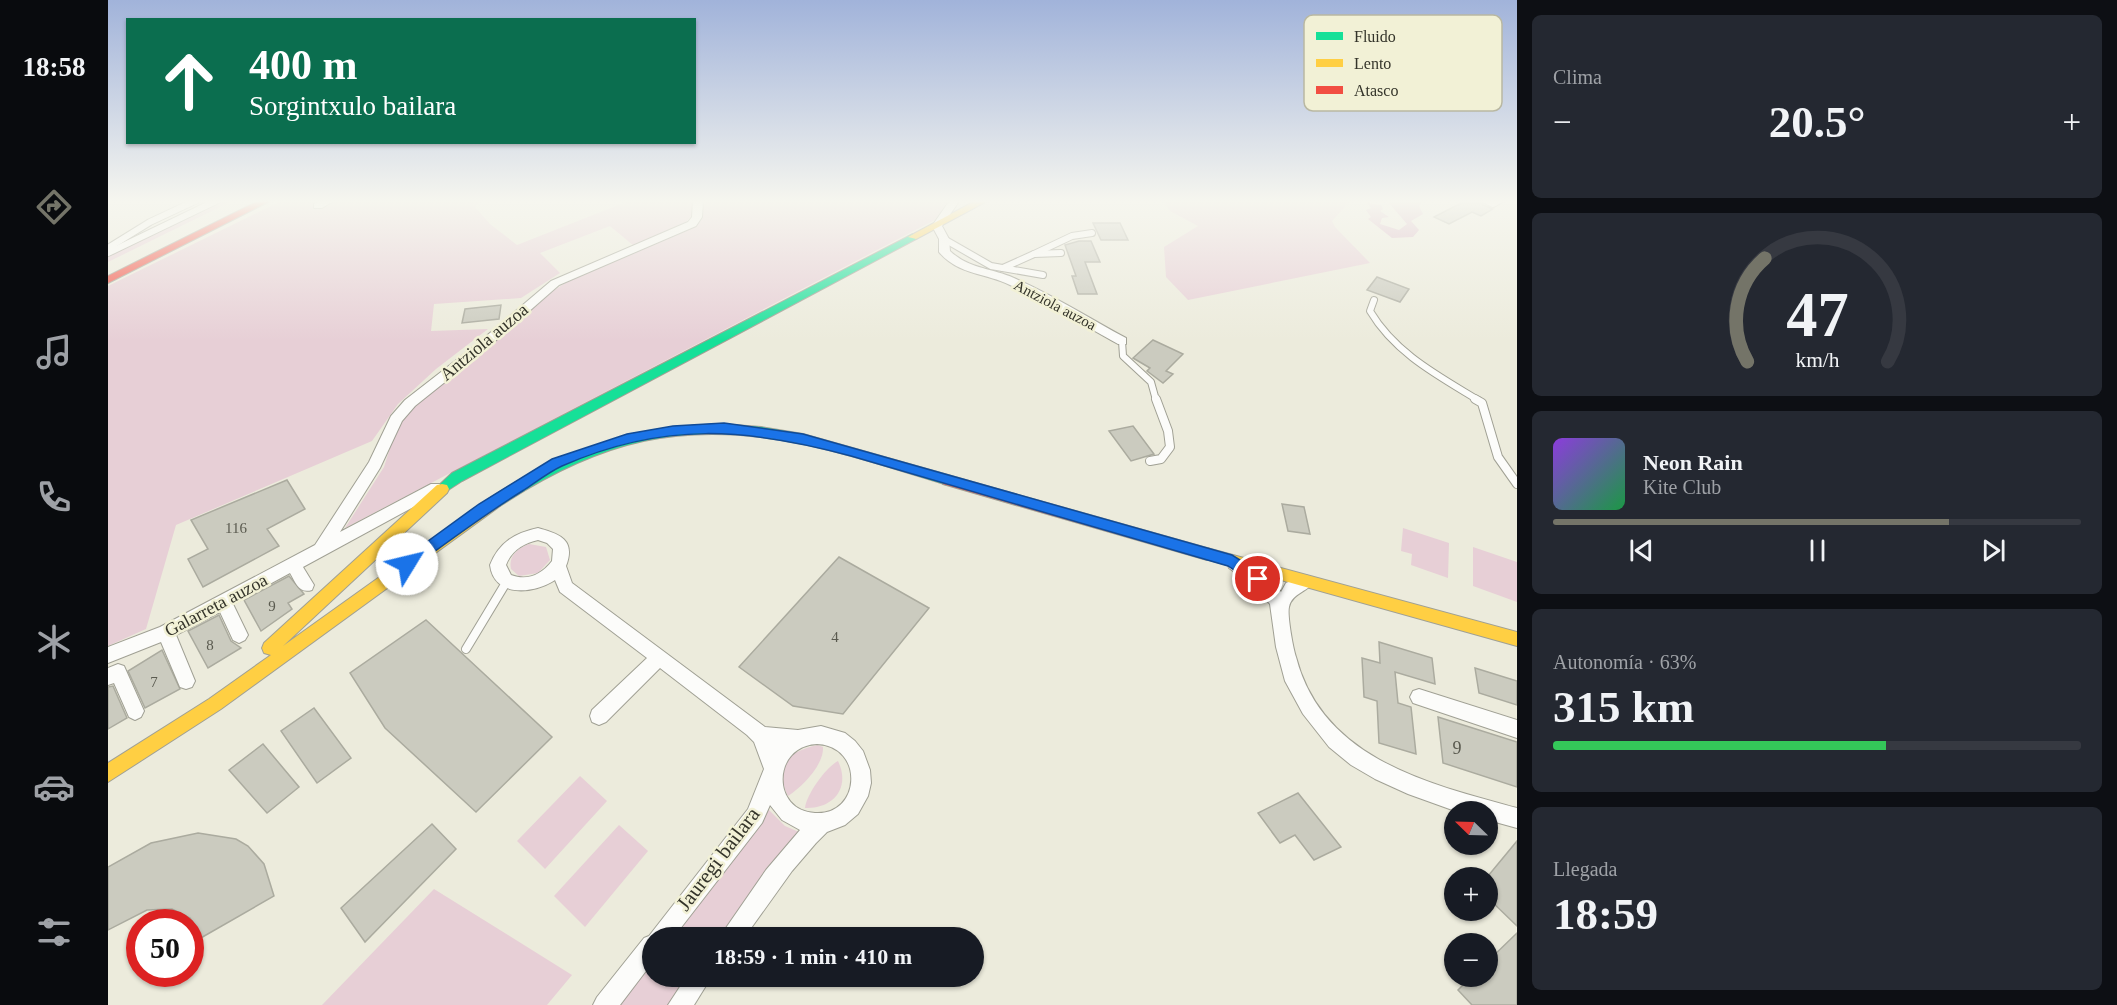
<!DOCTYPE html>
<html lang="es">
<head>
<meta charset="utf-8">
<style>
	:root { --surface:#171b24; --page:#242831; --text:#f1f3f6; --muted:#9ea1a6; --line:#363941; --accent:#747468 }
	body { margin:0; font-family:"Times New Roman",serif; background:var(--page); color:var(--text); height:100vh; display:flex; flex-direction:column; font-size:22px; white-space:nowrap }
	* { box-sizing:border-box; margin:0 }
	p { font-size:20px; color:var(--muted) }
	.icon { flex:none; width:33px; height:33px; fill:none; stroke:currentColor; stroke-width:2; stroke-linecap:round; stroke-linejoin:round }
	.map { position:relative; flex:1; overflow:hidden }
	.sheet { display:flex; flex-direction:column; gap:15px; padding:15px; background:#0d0f14; width:600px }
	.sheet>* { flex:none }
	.top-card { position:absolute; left:18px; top:18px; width:570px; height:126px; border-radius:0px; box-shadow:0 2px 4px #0004; background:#0b6e4f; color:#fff; overflow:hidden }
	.needle { width:39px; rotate:293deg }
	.controls { position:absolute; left:1336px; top:801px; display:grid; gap:12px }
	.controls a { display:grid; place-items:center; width:54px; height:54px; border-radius:50%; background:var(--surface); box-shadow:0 2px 4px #0004; font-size:30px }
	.speed { position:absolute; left:18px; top:909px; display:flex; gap:12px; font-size:30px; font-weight:700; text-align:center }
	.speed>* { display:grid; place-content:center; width:78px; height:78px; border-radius:50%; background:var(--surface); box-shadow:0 2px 4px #0004; line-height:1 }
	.speed .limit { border:9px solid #d22; background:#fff; color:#111 }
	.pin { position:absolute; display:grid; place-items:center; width:51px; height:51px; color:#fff; margin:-26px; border:3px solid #fff; border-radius:50%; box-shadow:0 2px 6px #0007 }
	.me { position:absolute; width:66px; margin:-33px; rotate:54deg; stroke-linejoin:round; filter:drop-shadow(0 0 4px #0008) }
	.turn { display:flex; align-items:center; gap:21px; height:126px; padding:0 24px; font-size:27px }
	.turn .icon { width:78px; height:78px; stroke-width:2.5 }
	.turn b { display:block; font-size:42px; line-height:51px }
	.big { font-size:45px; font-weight:600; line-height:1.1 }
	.sheet .card { flex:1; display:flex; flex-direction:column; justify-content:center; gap:9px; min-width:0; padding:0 21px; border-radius:9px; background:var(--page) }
	.sheet .dial { align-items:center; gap:0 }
	.dial svg { height:156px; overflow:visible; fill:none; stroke:var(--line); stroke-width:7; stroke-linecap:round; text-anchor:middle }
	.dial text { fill:var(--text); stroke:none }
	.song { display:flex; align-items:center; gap:18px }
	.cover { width:72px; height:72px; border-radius:9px; background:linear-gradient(135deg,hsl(270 70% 55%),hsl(140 70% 35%)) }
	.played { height:6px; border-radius:3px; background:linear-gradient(90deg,var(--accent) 75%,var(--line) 75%) }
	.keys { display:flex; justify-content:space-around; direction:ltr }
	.heat { display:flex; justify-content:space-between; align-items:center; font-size:33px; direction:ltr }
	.charge { height:9px; border-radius:4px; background:linear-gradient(90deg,#34c759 63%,var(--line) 0) }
	.trip { position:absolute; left:534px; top:927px; width:342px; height:60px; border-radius:30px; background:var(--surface); box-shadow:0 2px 4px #0004; font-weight:600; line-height:60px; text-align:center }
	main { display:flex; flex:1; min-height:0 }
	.tab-bar { display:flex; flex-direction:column; width:108px; justify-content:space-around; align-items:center; background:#090b0e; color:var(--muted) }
	.tab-bar .icon { width:42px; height:42px }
	.tab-bar .current { color:var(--accent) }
	.tab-bar b { font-size:27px; color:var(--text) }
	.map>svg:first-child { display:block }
	.green { fill:#e7cfd6 }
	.water { fill:#d7b1c4 }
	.building { fill:#cbcbbf; stroke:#abab9f; stroke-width:1.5 }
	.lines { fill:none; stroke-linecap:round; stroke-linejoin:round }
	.lane-far1-casing { stroke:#a0a094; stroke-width:8 }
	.lane-casing { stroke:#a0a094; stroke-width:10 }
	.street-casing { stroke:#a0a094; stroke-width:2 }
	.fast-casing { stroke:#a0a094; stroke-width:2 }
	.slow-casing { stroke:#a0a094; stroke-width:2 }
	.jam-casing { stroke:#a0a094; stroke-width:2 }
	.lane-far1 { stroke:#fcfcfa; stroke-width:6 }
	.lane { stroke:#fcfcfa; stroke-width:8 }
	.street { fill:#fcfcfa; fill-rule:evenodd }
	.fast { fill:#16e098; fill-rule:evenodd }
	.slow { fill:#ffcf43; fill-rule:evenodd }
	.jam { fill:#f24e42; fill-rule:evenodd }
	.route { fill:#1a73e8; stroke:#114b97; stroke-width:1.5 }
	.labels { text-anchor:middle; stroke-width:5; stroke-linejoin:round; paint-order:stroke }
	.far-street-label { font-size:15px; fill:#34342a; stroke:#f2f1d6 }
	.number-label { font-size:15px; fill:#5a5a4f }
	.street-label { font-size:18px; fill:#34342a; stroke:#f2f1d6 }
	.near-number-label { font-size:18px; fill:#5a5a4f }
	.near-street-label { font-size:21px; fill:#34342a; stroke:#f2f1d6 }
	.key { fill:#f2f1d6; stroke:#b9b8a2; stroke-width:1.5 }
	.key-label { font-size:16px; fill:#34342a }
</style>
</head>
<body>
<main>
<nav class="tab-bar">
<b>18:58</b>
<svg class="icon current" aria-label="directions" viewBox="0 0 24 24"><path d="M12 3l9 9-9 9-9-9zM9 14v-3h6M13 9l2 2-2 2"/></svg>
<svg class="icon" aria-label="music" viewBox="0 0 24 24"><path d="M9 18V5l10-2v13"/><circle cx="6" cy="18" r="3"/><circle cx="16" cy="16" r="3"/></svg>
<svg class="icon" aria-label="phone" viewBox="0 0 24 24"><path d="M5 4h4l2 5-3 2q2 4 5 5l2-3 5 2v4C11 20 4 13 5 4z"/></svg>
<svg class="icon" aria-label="climate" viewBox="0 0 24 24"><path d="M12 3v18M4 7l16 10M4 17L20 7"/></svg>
<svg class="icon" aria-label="car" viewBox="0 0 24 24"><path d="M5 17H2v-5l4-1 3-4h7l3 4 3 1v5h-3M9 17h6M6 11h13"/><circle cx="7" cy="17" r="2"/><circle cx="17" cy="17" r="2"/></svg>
<svg class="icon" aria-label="filters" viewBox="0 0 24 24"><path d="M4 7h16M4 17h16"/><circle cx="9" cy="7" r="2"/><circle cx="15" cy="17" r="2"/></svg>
</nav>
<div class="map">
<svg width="1409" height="1005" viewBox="0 0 1409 1005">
	<rect width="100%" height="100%" fill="#ecebdc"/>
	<g class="green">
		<polygon points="114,200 126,200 0,262 0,256"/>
		<polygon points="175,200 373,200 367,207 382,224 409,245 523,200 840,200 827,220 815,226 237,528 276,467 290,423 308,402 395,334 435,297 459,282 578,231 595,218 595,201 579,221 569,229 526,246 502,226 432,253 452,273 413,298 326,304 323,331 380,329 328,369 290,404 264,441 68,525 38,629 0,646 0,286"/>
		<polygon points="1055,200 1243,200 1224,221 1227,227 1262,263 1080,300 1058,277 1056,247 1090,226 1062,211"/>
		<polygon points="1295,528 1341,543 1340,578 1303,565 1304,554 1293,551"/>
		<path d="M421 544 438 547 442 560 430 573 411 576 403 569C400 556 410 548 421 544Z"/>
		<polygon points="1365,547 1409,562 1409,602 1365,586"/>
		<path d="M710 745 715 747C716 765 694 787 680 796 664 765 681 751 710 745Z"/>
		<path d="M730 761C743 788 725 809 697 808 698 795 718 767 730 761Z"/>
		<polygon points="472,776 499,801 437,869 409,841"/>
		<polygon points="660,809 677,826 691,832 612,937 560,938"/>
		<polygon points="511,825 540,851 477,927 446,896"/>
		<polygon points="326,889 464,975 439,1005 214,1005"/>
		<polygon points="544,958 544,976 583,977 561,1005 508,1005"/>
	</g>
	<polygon class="water" points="1291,200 1314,202 1311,206 1315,214 1303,221 1311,230 1305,237 1284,238 1260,219 1263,217 1258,210 1263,208 1259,203 1273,205 1275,209 1272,211 1281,217 1274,218 1272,224 1291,230 1299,224 1281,203"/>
	<g class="building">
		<polygon points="1359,200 1372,200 1375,205 1385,209 1373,216 1364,212 1341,224 1326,217"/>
		<polygon points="985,223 1012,223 1020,240 993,240"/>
		<polygon points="971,241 983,241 992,262 977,262 989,294 970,294 964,276 968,276 957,245"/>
		<polygon points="1269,277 1301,289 1292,302 1259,290"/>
		<polygon points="393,305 391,319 354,323 357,309"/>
		<polygon points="1045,340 1075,354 1058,371 1065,374 1055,383 1039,371 1042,368 1025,358"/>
		<polygon points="1025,426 1046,454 1023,461 1001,431"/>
		<polygon points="179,480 197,509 159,529 171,546 95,587 80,559 100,549 83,520"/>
		<polygon points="1174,504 1196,507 1202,534 1180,531"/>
		<polygon points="731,557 821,608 735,714 685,706 631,667"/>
		<polygon points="181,576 196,594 180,603 184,609 153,631 136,600"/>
		<polygon points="111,615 123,641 133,648 100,668 80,631"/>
		<polygon points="318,620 444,737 368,812 277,728 242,673"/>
		<polygon points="1271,642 1324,658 1327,684 1287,672 1290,703 1303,707 1308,754 1271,743 1269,701 1256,697 1254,658 1272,663"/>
		<polygon points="54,650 72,689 37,708 20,671"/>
		<polygon points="1367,668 1409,681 1409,705 1371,693"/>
		<polygon points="5,686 19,718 0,729 0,687"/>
		<polygon points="206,708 243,758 209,783 173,731"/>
		<polygon points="1330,717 1409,742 1409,787 1335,763"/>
		<polygon points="155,744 191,787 159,813 121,770"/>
		<polygon points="1190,793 1233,847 1206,860 1187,835 1172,843 1150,813"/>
		<polygon points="324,824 348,849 257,942 233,908"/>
		<polygon points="90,833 128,839 140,846 156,864 166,896 91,939 88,927 82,918 64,909 39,910 0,930 0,867 43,843"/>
		<polygon points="1409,841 1409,926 1380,898 1380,876"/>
		<polygon points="1409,933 1409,1005 1364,1005 1350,990 1364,976 1380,976 1380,961"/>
	</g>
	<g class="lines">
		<defs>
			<g id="lane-far1">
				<polyline points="1377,200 1385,204 1392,200"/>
				<polyline points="836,239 883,266 935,275"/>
				<polyline points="0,248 42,222 89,200"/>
				<polyline points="0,253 110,200"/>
				<polyline points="926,254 964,236 984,233"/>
				<polyline points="895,268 926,254 953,253"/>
				<path d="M1266 300 1262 311C1287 353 1329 375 1370 400"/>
				<polyline points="1014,341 1015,356 1043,382 1048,400"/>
			</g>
			<g id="lane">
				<polyline points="1367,399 1374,403 1390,457 1409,484"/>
				<polyline points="1042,461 1053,459 1062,447 1060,431 1048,399"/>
				<polyline points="358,649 399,581"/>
			</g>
			<g id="street">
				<polygon points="214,200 227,200 214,208 206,208 206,204"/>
				<path d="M585 200H595L594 217 588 226 451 285 377 350 307 406 294 421 272 468 232 532 323 484H333L335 488 333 492 195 567 206 585 204 590C191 594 188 583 182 573L125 604 140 635 137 640 131 643 125 640 112 612 68 635 87 681 84 687 78 689 72 687 53 642 0 663V647L52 627 207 545 261 462 283 416 297 400 369 344 443 281 580 222 584 217Z"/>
				<path d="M842 200H852L834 226 841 239 842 251C861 269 884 268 906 278 945 295 981 318 1018 338V344H1010C974 324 939 303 902 285 878 273 850 275 831 252V239L824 226Z"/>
				<path d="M430 528C452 534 468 540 458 566L464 583 657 727 690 730 713 726 737 733 747 741 755 751 762 770 763 783 760 796 750 814 737 825 719 832 708 843 684 871 636 938H611L658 870 692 830 674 820 662 805 654 823 565 938H544V963L512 1005H485L489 997 536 938 541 936 640 809 656 769 646 742 639 735 552 668 498 722 491 725 484 722 482 716 484 710 539 658 452 592 447 580C426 594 386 598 382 565 391 542 407 533 430 528ZM430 540 439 543 445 549 444 561C433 575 419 581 403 575L398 565C403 551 416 543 430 540ZM709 744C757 746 753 816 707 813 663 811 664 746 709 744Z"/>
				<path d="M1127 556 1159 577 1173 592 1178 583 1197 575 1203 577 1205 582C1200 592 1184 593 1181 607 1179 615 1185 648 1188 657 1214 759 1321 784 1409 808V828L1380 820V812H1350L1300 794 1267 779 1243 765 1221 747 1195 714 1177 681 1168 647 1162 604 1147 587 1121 568 1119 563 1121 558Z"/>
				<polygon points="10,664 16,666 36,711 33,717 27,720 21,717 6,683 0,685 0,668"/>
				<polygon points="1311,689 1409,720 1409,738 1305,703 1302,697 1305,691"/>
				<polygon points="579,976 604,976 586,1005 560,1005"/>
			</g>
			<g id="fast">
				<polygon points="805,234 810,237 808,239 354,481 334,494 327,489 344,473"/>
				<path d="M612 424 653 427 695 434 840 475 847 480 840 485C792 471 744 454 695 444 576 419 492 440 392 506H382L380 502 382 498C459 449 520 428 612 424Z"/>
			</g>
			<g id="slow">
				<polygon points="869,200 881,200 808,239 800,237"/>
				<polygon points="334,484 339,485 341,489 339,493 175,646 382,498 392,498 394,502 392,506 113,709 0,782 0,763 101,699 163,655 156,653 154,648 156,643 329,485"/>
				<polygon points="1099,548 1409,632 1409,646 1094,558 1092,554 1094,550"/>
			</g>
			<g id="jam">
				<polygon points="152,200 164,200 0,283 0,276"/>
				<polygon points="840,475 1099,548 1104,550 1106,554 1104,558 1099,560 835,484 833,480 835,476"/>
			</g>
		</defs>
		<use href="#lane-far1" class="lane-far1-casing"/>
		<use href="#lane" class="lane-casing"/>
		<use href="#street" class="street-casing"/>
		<use href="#fast" class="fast-casing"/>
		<use href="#slow" class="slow-casing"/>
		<use href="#jam" class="jam-casing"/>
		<use href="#lane-far1" class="lane-far1"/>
		<use href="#lane" class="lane"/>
		<use href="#street" class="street"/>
		<use href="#fast" class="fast"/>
		<use href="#slow" class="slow"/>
		<use href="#jam" class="jam"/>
	</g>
	<linearGradient id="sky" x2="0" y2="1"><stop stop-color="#a1b3da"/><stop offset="0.59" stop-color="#f6f6ef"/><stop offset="1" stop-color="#f6f6ef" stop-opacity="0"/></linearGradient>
	<rect width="1409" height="341" fill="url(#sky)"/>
	<path class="route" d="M616 423 695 434 1124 555 1156 575 1158 579 1150 586 1120 566 743 456C639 428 556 421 454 466 441 472 428 482 416 490 377 514 341 541 304 568H294L292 564 294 560 371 504 444 459 519 434 565 426Z"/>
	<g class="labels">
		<g class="far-street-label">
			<text transform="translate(947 305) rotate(28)" y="5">Antziola auzoa</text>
		</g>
		<g class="number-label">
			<text x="128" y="533">116</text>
			<text x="164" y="611">9</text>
			<text x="727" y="642">4</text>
			<text x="102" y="650">8</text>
			<text x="46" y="687">7</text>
		</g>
		<g class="street-label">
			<text transform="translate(376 342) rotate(-40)" y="6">Antziola auzoa</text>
			<text transform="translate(108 605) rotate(-28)" y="6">Galarreta auzoa</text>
		</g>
		<g class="near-number-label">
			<text x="1349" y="754">9</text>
		</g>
		<g class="near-street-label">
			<text transform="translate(610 859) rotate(-53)" y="7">Jauregi bailara</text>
		</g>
	</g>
	<rect x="1196" y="15" width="198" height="96" rx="9" class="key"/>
	<rect x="1208" y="32" width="27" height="8" fill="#16e098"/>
	<rect x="1208" y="59" width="27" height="8" fill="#ffcf43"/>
	<rect x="1208" y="86" width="27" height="8" fill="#f24e42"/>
	<g class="key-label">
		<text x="1246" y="42">Fluido</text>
		<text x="1246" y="69">Lento</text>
		<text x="1246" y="96">Atasco</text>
	</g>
</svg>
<div class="controls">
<a><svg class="needle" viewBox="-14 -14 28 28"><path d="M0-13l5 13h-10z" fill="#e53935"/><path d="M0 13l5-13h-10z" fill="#9ea1a6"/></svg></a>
<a>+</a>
<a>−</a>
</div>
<div class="speed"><div class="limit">50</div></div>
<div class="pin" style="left:1150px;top:579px;background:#d93025"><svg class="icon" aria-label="arrive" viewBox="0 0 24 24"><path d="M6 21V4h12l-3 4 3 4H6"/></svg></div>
<svg class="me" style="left:299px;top:564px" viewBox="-20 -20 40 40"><circle r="19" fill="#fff"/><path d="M0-13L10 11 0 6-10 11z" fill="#1a73e8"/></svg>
<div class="trip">18:59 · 1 min · 410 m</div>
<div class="top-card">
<div class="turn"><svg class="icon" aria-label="ahead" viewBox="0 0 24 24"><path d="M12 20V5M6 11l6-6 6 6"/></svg><div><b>400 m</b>Sorgintxulo bailara</div></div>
</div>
</div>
<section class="sheet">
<div class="card"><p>Clima</p>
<div class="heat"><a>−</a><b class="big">20.5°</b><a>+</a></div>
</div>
<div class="card dial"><svg viewBox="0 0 100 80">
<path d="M14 69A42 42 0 1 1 86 69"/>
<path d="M14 69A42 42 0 0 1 23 16" stroke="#747468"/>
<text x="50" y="56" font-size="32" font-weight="700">47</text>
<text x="50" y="72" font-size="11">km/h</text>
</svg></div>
<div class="card">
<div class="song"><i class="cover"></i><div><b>Neon Rain</b><p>Kite Club</p></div></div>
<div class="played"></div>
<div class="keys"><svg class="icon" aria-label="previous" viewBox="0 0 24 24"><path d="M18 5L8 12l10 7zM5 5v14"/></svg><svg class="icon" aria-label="pause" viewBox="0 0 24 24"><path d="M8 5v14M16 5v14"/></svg><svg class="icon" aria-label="next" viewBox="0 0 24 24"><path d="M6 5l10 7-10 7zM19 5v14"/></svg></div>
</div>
<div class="card"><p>Autonomía · 63%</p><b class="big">315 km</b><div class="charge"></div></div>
<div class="card"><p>Llegada</p><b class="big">18:59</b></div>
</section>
</main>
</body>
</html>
